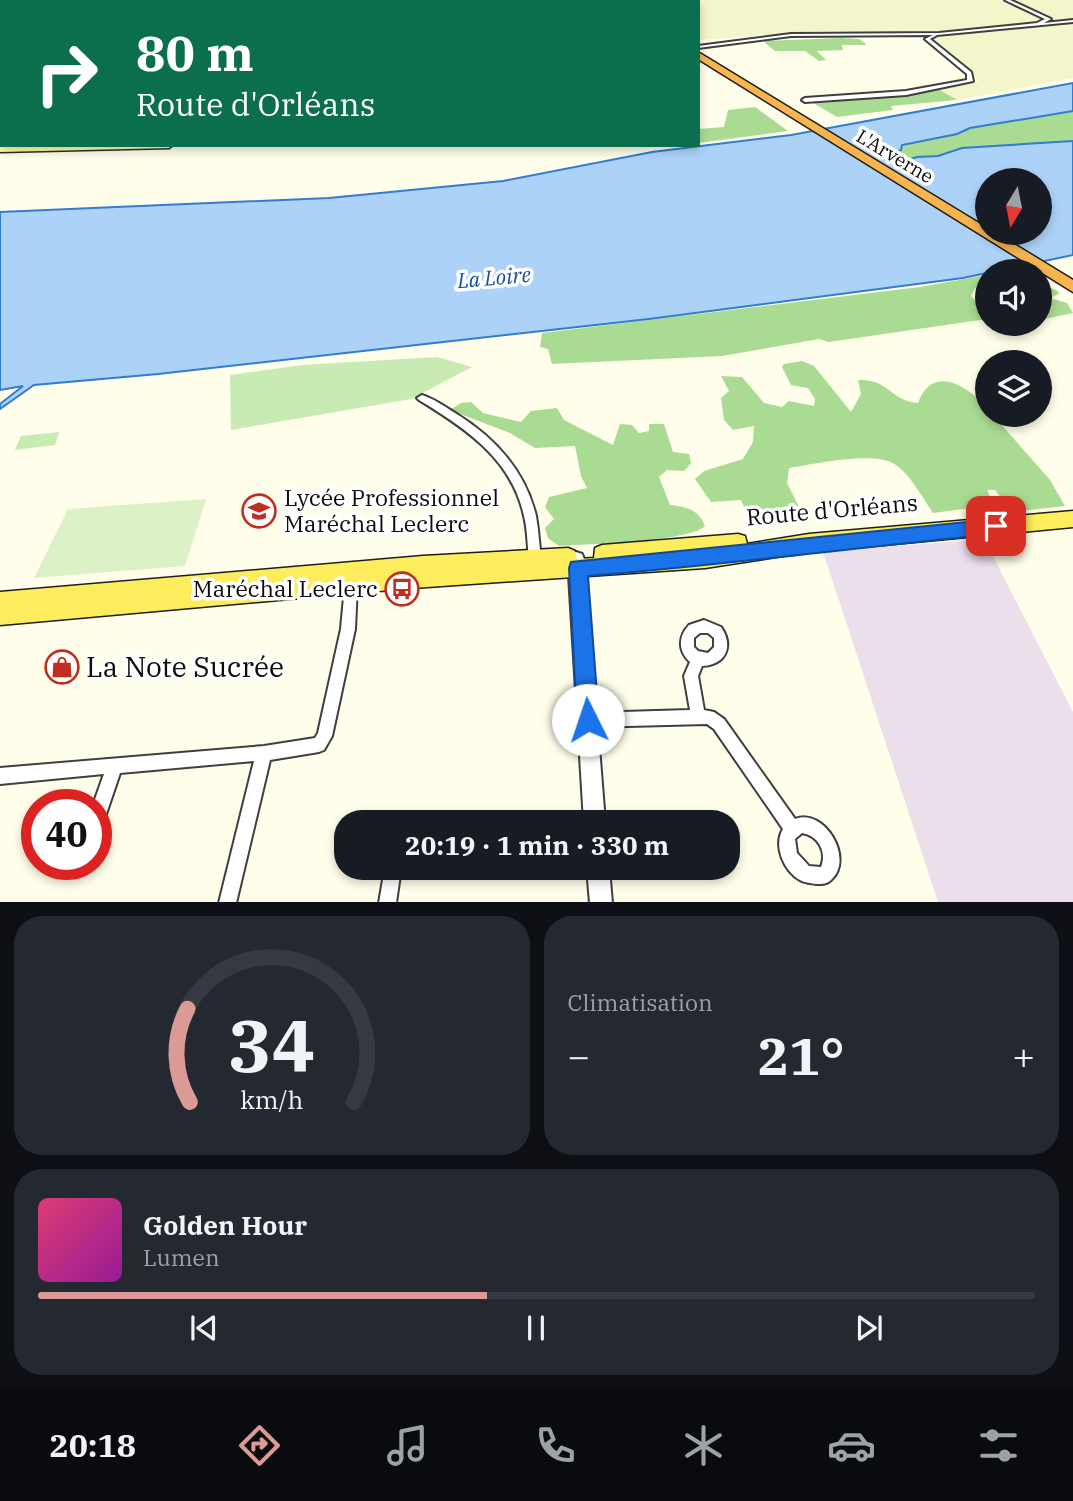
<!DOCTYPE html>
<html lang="fr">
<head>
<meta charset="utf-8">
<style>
	:root { --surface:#171b24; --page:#242831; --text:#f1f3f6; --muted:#9ea1a6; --line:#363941; --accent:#db9a96 }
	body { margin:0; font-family:"IBM Plex Serif",serif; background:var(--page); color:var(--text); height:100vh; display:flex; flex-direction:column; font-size:26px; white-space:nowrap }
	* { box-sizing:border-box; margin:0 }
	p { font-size:23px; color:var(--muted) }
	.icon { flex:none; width:38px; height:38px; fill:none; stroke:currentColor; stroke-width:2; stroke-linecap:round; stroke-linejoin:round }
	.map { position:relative; height:902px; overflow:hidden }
	.details { display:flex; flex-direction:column; gap:14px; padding:14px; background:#0d0f14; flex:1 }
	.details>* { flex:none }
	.top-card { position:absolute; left:0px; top:0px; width:700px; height:147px; box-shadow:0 4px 10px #0003; background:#0b6e4f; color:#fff; overflow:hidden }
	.needle { width:46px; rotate:190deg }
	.controls { position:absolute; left:975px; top:168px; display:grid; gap:14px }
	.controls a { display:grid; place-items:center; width:77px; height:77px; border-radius:50%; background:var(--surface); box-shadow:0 4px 10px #0003; font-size:35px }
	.speed { position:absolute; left:21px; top:789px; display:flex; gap:14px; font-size:35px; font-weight:700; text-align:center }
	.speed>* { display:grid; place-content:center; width:91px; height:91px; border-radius:50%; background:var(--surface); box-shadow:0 4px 10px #0003; line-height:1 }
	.speed .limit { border:10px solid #d22; background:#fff; color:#111 }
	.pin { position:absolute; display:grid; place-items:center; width:60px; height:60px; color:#fff; margin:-30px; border-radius:14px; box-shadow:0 4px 10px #0006 }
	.me { position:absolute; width:77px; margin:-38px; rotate:356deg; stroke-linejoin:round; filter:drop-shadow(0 0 5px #0008) }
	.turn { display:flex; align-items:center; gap:24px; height:147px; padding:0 21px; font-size:32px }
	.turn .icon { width:91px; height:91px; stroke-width:2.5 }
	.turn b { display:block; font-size:49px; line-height:60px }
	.big { font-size:52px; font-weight:700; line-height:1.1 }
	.details .widget { flex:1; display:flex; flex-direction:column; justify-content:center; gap:10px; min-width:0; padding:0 24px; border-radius:28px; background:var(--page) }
	.details .dial { align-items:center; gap:0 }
	.dial svg { height:182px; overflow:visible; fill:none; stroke:var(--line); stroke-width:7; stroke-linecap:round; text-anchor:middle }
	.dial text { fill:var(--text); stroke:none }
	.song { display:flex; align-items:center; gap:21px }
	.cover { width:84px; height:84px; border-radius:10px; background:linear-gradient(135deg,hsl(340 70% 55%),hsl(300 70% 35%)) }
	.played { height:7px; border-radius:4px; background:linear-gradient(90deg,var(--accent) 45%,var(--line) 45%) }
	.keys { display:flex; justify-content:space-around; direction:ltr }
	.heat { display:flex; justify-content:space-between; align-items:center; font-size:38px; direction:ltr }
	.details .tiles { flex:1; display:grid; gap:14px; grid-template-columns:1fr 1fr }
	.widget:last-child { grid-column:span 2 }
	.trip { position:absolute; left:334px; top:810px; width:406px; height:70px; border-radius:28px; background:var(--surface); box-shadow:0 4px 10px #0003; font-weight:700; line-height:70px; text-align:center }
	.tabs { display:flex; height:112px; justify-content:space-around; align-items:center; background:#090b0e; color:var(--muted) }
	.tabs .icon { width:49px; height:49px }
	.tabs .on { color:var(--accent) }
	.tabs b { font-size:32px; color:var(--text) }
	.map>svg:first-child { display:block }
	.industrial { fill:#ebdfeb }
	.farmland { fill:#f3f5ca }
	.green { fill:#c8eab3 }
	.forest { fill:#a9db92 }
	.pitch { fill:#dcf1c5 }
	.water { fill:#add2f8; stroke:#327cd1; stroke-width:2; fill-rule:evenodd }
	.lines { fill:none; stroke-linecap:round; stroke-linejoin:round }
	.minor-casing { stroke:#3f3f3f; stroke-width:4 }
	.tertiary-casing { stroke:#3f3f3f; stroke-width:4 }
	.secondary-casing { stroke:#2e2e2e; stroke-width:3 }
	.primary-casing { stroke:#1d1d1d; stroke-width:3 }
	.motorway-casing { stroke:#1d1d1d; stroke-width:3 }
	.minor { fill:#fff; fill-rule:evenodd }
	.tertiary { fill:#fff; fill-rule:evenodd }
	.secondary { fill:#fdffa5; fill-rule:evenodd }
	.primary { fill:#fdec5c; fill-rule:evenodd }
	.motorway { fill:#f9b44e; fill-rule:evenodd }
	.route { fill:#1a73e8; stroke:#114b97; stroke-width:2 }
	.labels { text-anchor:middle; stroke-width:7; stroke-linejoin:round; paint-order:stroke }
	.far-street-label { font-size:19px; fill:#0c0c0c; stroke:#fff }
	.far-water-label { font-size:21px; font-style:italic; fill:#124ea1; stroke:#fff }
	.poi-label { font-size:23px; fill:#0c0c0c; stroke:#fff; text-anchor:start }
	.street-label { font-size:23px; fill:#0c0c0c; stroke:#fff }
	.near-poi-label { font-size:28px; fill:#0c0c0c; stroke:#fff; text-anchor:start }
</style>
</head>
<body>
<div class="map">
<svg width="1073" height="903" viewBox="0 0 1073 903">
	<rect width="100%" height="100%" fill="#fffeea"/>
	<polygon class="industrial" points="984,539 1073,712 1073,902 938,902 823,552"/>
	<polygon class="farmland" points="655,0 1073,0 1073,78 957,100 938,89 979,81 922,34 821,31 700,40 698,2"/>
	<g class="green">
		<polygon points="437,357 472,367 411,399 231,430 230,375 302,365"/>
		<polygon points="59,432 55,445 15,450 21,436"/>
	</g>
	<g class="forest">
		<polygon points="841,38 859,39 867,45 842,45 843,50 817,51 826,60 819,61 805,51 775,51 763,41"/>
		<polygon points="938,89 957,100 891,106 893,110 837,117 810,101"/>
		<polygon points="755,107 788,131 698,143 698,129 724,127 728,110"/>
		<polygon points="1073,111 1073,141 962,148 938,156 917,157 898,163 891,153 901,150 901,145 957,134 970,128"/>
		<polygon points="987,275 987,286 975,288 971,296 976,301 987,299 987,319 829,342 819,339 722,356 552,364 548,349 540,347 542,333 920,287"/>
		<polygon points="1044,285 1058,291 1059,294 1050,298 1067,303 1073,313 1040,320 1040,286"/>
		<path d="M802 361 814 366 851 412 861 394 858 380C888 378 891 401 918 403 932 364 967 385 987 408V415H993L1050 480 1065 506 1012 512 995 490H987L994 505 933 513C922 497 912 477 896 465 876 450 814 464 789 468L787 483 804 517 752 525 741 500 711 502 695 479 704 471 743 459 753 442 754 426 733 430 724 420 721 398 729 391 721 376 742 377 764 403 782 407 789 401 814 406 815 399 808 388 791 385 782 367 784 364Z"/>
		<path d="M471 402 483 413 521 422 531 411 557 408 564 420 613 445 620 424 632 425 639 433 649 431V424H664L673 452 689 454 691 463 684 471 667 470 659 477 670 505C687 507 698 509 705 526 689 542 587 544 559 546L548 538 545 528 554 519 545 507 549 497 587 488 581 476 575 446 535 448 510 433 450 410 461 403Z"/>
	</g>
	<polygon class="pitch" points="206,499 185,566 34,578 68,509"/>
	<path class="water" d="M1073 83V111L970 128 957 134 902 145 901 150 892 154 898 163 917 157 938 156 962 148 1073 141V255L963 278 649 319 158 374 34 385 0 409V404L23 386 0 390V212L329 198 503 181 652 152 791 135ZM987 180H1040V233H987Z"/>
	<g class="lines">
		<defs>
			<g id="minor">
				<polygon points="196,0 201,0 194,2"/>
				<rect x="302" y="0" width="4" height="2"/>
				<polygon points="1005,0 1010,0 1051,19 1044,23 1073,20 1073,22 937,35 930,39 971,72 973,81 906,95 805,102 802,100 805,98 906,91 967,80 967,74 925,39 933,35 791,36 698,48 698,46 791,34 939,33 1037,23 1045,19"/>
				<rect x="0" y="52" width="2" height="2"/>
				<rect x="0" y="96" width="2" height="4"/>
				<path d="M422 395C434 399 444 406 455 413 494 437 525 470 536 516 539 532 539 548 542 564L540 568 536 569 532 568 530 564C527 548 528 531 524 516 512 459 465 428 419 400L417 398Z"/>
				<polygon points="351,580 355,582 357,586 355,629 332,736 324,750 319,752 270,760 236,903 219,903 254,761 120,773 102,826 96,828 96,805 93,805 104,774 0,784 0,768 264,746 315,738 318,733 341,629 345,586 347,582"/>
				<path d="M704 620 721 627C734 646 726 665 702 666L698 676 704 710 714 712 724 719 795 819C824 807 855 859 831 880 827 884 823 884 816 884 811 883 805 883 800 880 784 871 773 846 783 829L714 729 707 724 588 727 583 725 581 720 583 715 588 713 690 710 684 676 690 662C678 651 678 637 689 625ZM700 633H708L714 638V647L708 653 698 651 694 647V638ZM802 833C819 836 827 852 821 867L809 866 797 853 795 839Z"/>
				<polygon points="385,868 401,868 396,903 379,903"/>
			</g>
			<g id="tertiary">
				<polygon points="576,552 582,554 584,559 605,822 584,822 568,559 570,554"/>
				<polygon points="587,868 609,868 612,903 590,903"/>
			</g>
			<g id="secondary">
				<polygon points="543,0 549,0 550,2 544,2"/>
				<polygon points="173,145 169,148 0,152 0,146"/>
			</g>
			<polygon id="primary" points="1073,511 1073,527 809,552 705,568 413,588 0,625 0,592 423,556 568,548 575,551 577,559 594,558 595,548 602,545 738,534 745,536 747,544 809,534"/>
			<g id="motorway">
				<polygon points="642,0 651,0 652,2 643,2"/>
				<polygon points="698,52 987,228 987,233 996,233 1073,280 1073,292 698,59"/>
			</g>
		</defs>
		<use href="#minor" class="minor-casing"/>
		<use href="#tertiary" class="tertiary-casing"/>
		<use href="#secondary" class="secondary-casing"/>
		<use href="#primary" class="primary-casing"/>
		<use href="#motorway" class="motorway-casing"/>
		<use href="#minor" class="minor"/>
		<use href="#tertiary" class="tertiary"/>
		<use href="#secondary" class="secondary"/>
		<use href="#primary" class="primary"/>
		<use href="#motorway" class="motorway"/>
	</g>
	<path class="route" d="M996 519 1005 526 996 534C860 547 724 565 588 576L599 720 596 728 588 731 580 728 577 720 569 568 571 562Z"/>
	<defs>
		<symbol id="school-ring" viewBox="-11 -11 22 22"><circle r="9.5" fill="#fff" stroke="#c02e20" stroke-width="1.5"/><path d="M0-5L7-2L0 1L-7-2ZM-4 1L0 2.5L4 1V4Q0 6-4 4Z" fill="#c02e20"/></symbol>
		<symbol id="bus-ring" viewBox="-11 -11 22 22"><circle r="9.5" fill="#fff" stroke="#c02e20" stroke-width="1.5"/><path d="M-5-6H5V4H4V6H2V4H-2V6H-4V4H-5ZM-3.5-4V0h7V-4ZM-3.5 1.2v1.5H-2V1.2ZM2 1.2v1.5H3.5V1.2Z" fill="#c02e20"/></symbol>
		<symbol id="shop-ring" viewBox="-11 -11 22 22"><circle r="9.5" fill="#fff" stroke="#c02e20" stroke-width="1.5"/><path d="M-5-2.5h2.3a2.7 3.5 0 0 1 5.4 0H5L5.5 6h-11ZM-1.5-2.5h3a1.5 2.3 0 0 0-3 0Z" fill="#c02e20"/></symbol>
	</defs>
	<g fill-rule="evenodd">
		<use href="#school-ring" x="240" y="492" width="38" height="38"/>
		<use href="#bus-ring" x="383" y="570" width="38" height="38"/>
		<use href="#shop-ring" x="43" y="648" width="38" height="38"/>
	</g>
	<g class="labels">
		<g class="far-street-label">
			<text transform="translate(895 156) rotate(31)" y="7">L'Arverne</text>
		</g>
		<g class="far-water-label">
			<text transform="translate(494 278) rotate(-5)" y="7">La Loire</text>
		</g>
		<g class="poi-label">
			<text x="284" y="506">Lycée Professionnel<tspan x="284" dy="26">Maréchal Leclerc</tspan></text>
			<text x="378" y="597" text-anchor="end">Maréchal Leclerc</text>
		</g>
		<g class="street-label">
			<text transform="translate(832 510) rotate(-5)" y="8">Route d'Orléans</text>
		</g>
		<g class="near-poi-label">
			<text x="86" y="677">La Note Sucrée</text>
		</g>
	</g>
</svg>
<div class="controls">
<a><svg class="needle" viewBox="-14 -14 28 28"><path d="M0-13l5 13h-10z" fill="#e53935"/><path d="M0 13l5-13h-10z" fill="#9ea1a6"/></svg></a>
<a><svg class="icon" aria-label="sound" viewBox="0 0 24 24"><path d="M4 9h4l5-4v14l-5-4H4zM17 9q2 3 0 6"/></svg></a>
<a><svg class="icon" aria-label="layers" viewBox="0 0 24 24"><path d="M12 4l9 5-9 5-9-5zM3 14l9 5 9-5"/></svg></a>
</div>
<div class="speed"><div class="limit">40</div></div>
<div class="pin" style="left:996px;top:526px;background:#d93025"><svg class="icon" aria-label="arrive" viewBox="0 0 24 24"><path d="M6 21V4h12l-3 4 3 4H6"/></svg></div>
<svg class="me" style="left:588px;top:720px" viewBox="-20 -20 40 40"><circle r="19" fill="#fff"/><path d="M0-13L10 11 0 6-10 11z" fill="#1a73e8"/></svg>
<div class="trip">20:19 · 1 min · 330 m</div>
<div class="top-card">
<div class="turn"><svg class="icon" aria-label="right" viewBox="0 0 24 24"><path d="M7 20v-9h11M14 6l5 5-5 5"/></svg><div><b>80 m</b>Route d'Orléans</div></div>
</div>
</div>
<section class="details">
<div class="tiles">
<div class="widget dial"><svg viewBox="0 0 100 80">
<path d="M14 69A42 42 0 1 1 86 69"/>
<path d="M14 69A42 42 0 0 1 13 28" stroke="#db9a96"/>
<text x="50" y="56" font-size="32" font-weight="700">34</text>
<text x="50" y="72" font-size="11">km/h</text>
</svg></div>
<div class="widget"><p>Climatisation</p>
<div class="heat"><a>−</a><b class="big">21°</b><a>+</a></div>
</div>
<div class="widget">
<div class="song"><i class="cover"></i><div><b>Golden Hour</b><p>Lumen</p></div></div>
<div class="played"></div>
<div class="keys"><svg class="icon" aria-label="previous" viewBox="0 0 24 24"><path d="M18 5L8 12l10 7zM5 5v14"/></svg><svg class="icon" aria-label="pause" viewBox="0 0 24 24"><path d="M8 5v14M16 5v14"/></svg><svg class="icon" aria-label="next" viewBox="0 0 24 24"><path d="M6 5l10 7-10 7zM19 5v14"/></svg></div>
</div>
</div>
</section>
<nav class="tabs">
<b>20:18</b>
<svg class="icon on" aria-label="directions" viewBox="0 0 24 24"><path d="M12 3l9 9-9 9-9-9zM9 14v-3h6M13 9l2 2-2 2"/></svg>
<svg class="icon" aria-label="music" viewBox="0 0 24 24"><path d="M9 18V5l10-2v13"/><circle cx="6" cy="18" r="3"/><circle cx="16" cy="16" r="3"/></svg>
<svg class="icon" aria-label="phone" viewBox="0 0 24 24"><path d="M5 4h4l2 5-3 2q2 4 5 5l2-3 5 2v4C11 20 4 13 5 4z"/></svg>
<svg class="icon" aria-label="climate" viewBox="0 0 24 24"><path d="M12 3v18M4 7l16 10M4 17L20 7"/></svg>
<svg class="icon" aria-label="car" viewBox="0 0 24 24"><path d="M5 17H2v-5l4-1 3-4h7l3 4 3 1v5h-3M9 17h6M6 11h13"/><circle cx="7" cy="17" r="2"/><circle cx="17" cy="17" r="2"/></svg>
<svg class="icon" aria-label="filters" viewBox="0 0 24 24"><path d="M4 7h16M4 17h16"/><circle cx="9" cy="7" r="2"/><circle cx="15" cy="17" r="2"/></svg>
</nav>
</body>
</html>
